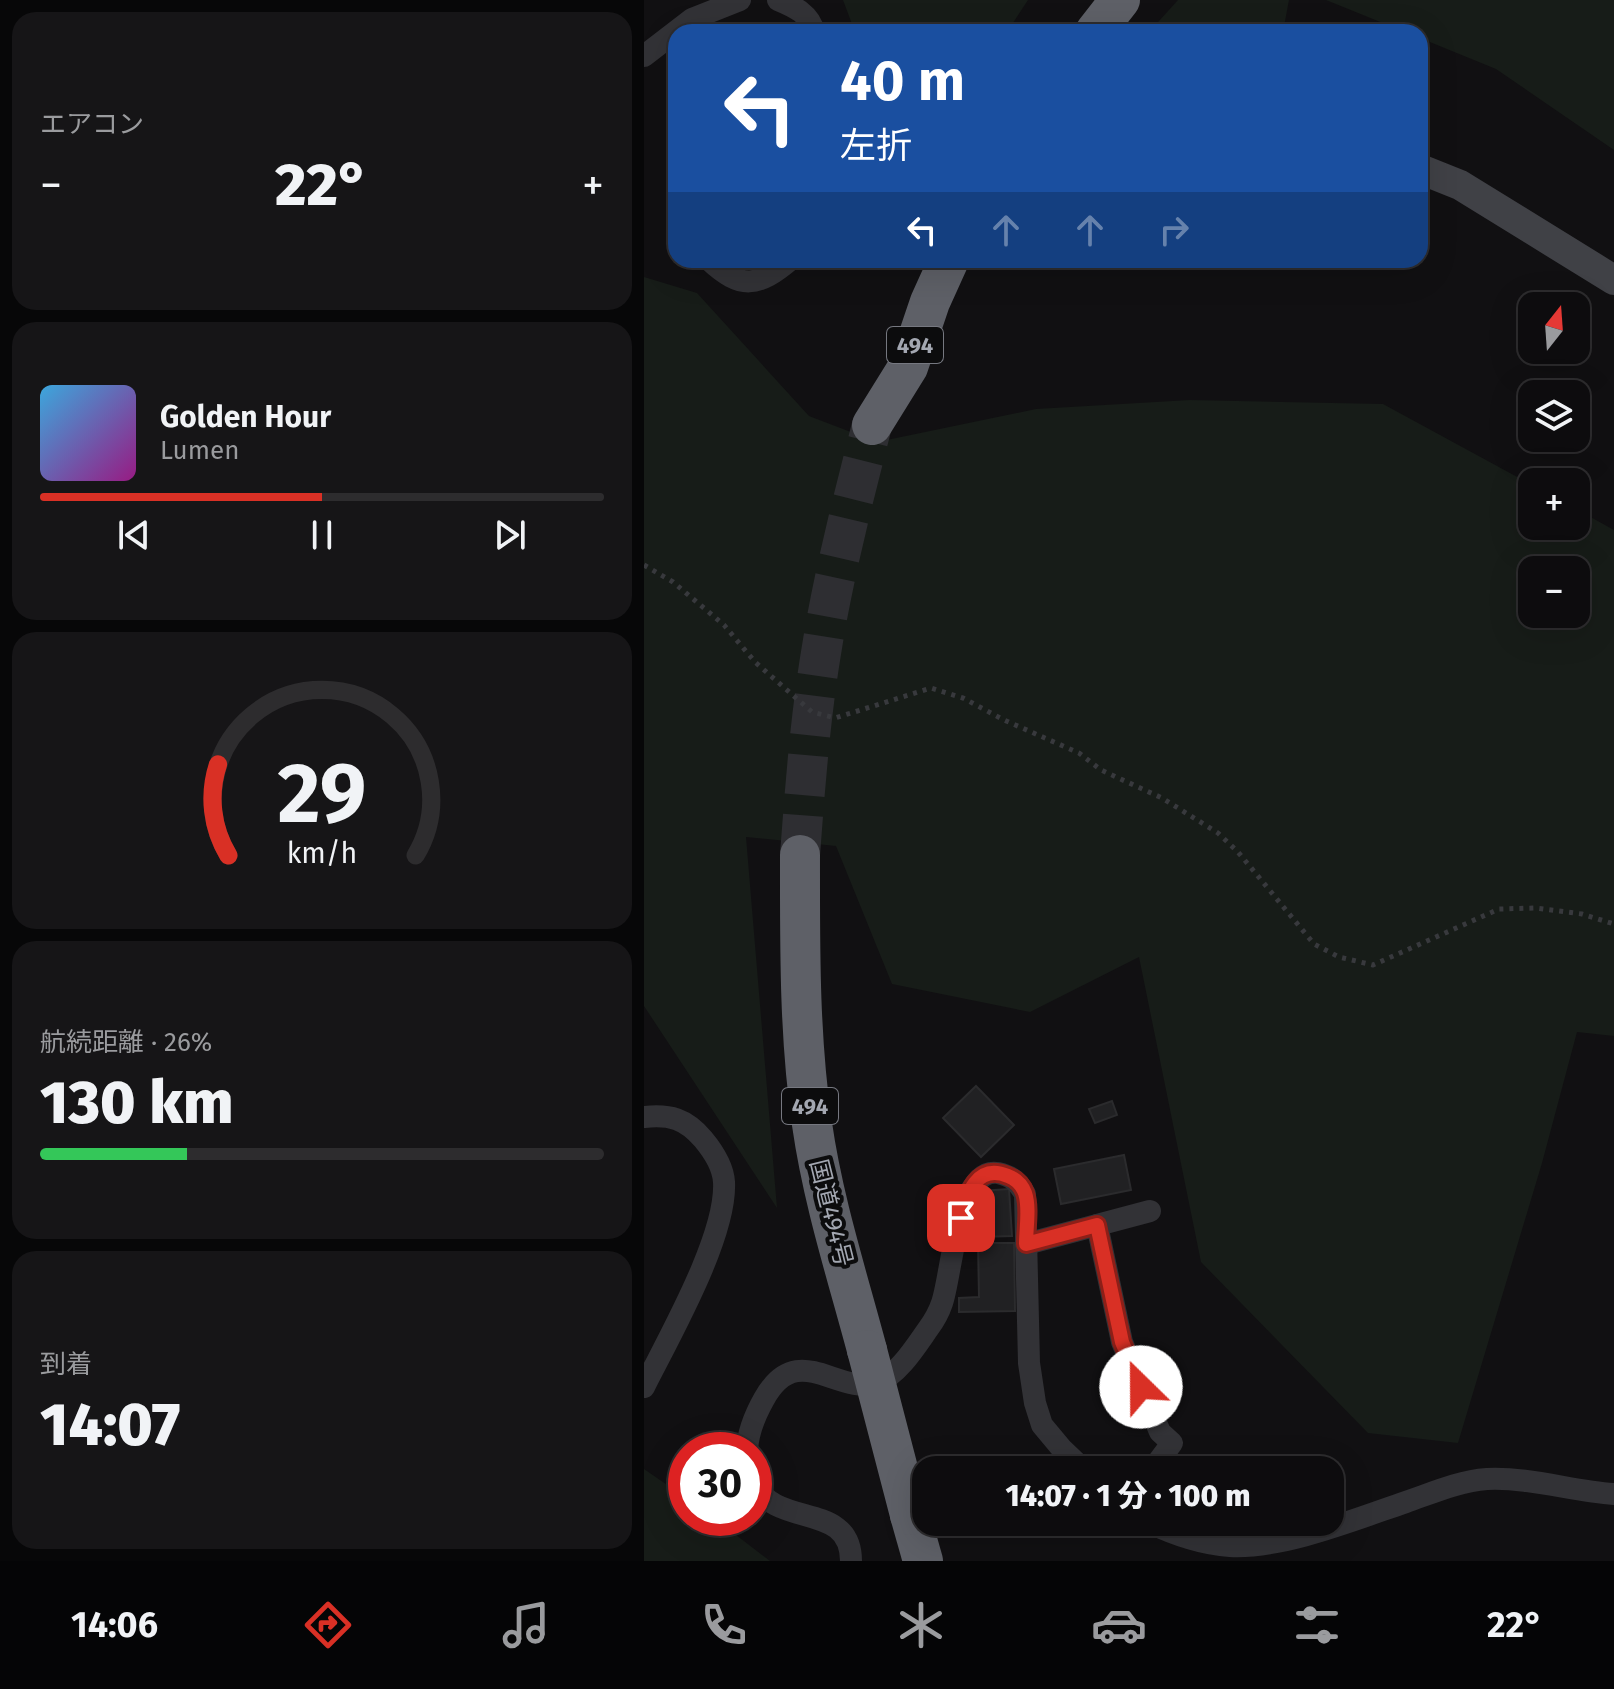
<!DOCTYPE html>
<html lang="ja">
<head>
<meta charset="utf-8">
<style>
	:root { --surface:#0d0c0e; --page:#161517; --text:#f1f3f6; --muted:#9a9b9e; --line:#2d2c2e; --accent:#d93025 }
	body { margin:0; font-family:"Fira Sans","Noto Sans JP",sans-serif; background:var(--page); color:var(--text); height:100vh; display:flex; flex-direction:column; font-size:30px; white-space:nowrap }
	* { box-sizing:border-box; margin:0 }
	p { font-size:26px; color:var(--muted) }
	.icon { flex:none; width:44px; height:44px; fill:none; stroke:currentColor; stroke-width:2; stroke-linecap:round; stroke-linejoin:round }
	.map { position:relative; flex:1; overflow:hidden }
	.side { display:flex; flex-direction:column; gap:12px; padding:12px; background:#070708; width:644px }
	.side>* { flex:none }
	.guide { position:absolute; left:24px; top:24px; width:760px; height:244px; border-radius:24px; box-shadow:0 8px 32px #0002,0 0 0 2px var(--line); background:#1a4fa0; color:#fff; overflow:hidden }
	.needle { width:52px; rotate:17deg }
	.fabs { position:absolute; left:874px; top:292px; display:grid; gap:16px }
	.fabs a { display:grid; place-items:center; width:72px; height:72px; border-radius:16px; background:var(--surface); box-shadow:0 8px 32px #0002,0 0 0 2px var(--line); font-size:40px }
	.speed { position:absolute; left:24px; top:1432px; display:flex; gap:16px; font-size:40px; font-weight:700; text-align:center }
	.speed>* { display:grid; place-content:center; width:104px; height:104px; border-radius:50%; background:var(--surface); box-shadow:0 8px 32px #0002,0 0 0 2px var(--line); line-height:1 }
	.speed .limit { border:12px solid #d22; background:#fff; color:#111 }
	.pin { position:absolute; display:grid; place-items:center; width:68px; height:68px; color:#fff; margin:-34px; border-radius:16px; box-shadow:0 4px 12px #0006 }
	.me { position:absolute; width:88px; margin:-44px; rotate:337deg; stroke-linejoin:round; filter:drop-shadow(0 0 6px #0008) }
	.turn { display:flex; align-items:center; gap:28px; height:168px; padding:0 40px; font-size:36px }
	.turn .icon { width:104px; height:104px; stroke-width:2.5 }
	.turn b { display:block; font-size:56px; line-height:68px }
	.lanes { display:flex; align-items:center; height:76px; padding:0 40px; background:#0003; justify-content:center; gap:40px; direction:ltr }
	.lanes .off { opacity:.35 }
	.big { font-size:60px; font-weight:800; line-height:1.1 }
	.side .widget { flex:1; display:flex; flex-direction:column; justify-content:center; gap:12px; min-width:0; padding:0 28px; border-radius:24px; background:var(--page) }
	.side .dial { align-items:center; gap:0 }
	.dial svg { height:208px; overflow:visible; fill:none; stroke:var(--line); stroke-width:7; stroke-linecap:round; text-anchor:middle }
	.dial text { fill:var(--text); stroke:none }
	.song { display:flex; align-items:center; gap:24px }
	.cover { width:96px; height:96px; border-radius:12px; background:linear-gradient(135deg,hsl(200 70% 55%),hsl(310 70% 35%)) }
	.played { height:8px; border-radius:4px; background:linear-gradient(90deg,var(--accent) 50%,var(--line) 50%) }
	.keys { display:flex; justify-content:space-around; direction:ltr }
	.heat { display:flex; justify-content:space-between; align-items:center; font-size:44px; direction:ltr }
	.charge { height:12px; border-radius:6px; background:linear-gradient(90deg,#34c759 26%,var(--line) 0) }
	.trip { position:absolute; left:268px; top:1456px; width:432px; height:80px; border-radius:24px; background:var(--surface); box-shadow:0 8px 32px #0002,0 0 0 2px var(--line); font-weight:800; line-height:80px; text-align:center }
	.tabs { display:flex; height:128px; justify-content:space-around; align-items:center; background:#050506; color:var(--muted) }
	.tabs .icon { width:56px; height:56px }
	.tabs .on { color:var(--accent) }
	.tabs b { font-size:36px; color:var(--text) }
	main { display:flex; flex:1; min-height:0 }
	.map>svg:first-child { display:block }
	.green { fill:#171c18; fill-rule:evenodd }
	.building { fill:#212123; stroke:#2b2b2d; stroke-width:2 }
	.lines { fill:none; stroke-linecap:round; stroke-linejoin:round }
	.highway-tunnel { stroke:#2e2e32; stroke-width:40; stroke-dasharray:40 20; stroke-linecap:butt }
	.path { stroke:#38393d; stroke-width:5; stroke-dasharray:4 6; stroke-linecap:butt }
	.street { stroke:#323236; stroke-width:22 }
	.secondary { stroke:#404146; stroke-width:30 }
	.highway { stroke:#5e6067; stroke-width:40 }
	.highway-bridge { stroke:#5e6067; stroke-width:40 }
	.route-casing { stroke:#8d1f18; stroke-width:20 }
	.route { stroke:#d93025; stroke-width:14 }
	.labels { text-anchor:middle; stroke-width:8; stroke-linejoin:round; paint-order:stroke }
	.shield { fill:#0c0c0d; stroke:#767880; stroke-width:2 }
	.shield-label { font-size:22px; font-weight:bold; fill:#a3a7b1 }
	.street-label { font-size:24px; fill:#a3a7b1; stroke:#0c0c0d }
</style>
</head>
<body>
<main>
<section class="side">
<div class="widget"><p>エアコン</p>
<div class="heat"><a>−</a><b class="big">22°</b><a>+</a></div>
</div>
<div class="widget">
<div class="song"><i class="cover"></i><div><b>Golden Hour</b><p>Lumen</p></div></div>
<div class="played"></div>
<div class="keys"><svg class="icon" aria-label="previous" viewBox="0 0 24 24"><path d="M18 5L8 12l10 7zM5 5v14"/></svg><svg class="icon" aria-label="pause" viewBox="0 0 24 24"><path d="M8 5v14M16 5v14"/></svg><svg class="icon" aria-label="next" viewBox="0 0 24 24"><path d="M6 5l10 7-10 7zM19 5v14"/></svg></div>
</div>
<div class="widget dial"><svg viewBox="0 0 100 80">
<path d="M14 69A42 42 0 1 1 86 69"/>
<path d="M14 69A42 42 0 0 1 10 34" stroke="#d93025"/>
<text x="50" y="56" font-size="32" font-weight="700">29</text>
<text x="50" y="72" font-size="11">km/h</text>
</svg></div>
<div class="widget"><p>航続距離 · 26%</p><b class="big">130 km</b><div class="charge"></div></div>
<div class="widget"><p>到着</p><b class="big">14:07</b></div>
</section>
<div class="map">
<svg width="970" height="1561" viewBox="0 0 970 1561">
	<rect width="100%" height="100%" fill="#111012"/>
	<g class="green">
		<polygon points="199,0 384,0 363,32 211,32"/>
		<polygon points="534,0 645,0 639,32 505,32"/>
		<polygon points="682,0 970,0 970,150 852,69 776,38 776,32 761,32"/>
		<path d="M0 277 53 293 165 416 233 442 392 409 546 400 739 404 888 485V526H932V509L970 530V1036L933 1032 898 1163 814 1443 724 1433 557 1262 495 957 386 1012 248 984 192 846 102 837 133 1208 0 1006ZM888 570H932V614H888Z"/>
		<polygon points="0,1469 42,1498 42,1518 70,1518 126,1561 0,1561"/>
	</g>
	<g class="building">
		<polygon points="332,1086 370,1125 337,1157 299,1118"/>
		<polygon points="468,1101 473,1115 451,1123 445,1109"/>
		<polygon points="480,1155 487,1190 417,1204 410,1169"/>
		<polygon points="365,1189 368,1236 337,1237 335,1191"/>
		<polygon points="334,1243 370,1243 371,1311 315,1312 315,1298 335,1297"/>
	</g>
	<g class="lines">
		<path class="highway-tunnel" d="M156 855C161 788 166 720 177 653 189 576 209 500 228 425"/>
		<polyline class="path" points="0,565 29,582 80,625 111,662 168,712 191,718 287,688 319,698 360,720 435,753 457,770 518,798 574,833 594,852 670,944 695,957 729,965 855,909 892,908 938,914 970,924"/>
		<g class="street">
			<path d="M134 0C151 7 166 14 170 32"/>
			<polyline points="0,56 48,19 96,0"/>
			<path d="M65 260C97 290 114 287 146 260"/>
			<path d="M0 1117C26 1114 42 1119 59 1139 69 1151 79 1166 80 1182 83 1236 25 1337 0 1387"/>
			<polyline points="453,1225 478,1342 516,1432 528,1443 508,1470"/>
			<polyline points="382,1244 506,1211"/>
			<path d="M103 1450C104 1431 111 1415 120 1399 154 1338 193 1397 234 1382 254 1375 272 1346 284 1329 290 1321 295 1312 298 1303 308 1275 313 1166 354 1173 368 1176 374 1182 381 1194L385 1363 391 1403 398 1425 418 1449 440 1470"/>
			<path d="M110 1484C134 1529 207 1501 207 1561"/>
			<path d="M504 1522C529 1534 558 1544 586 1546 638 1549 712 1519 762 1502 788 1493 815 1481 843 1479 885 1477 928 1491 970 1494"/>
		</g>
		<polyline class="secondary" points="776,169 816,185 970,280"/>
		<g class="highway">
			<polyline points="451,32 476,0"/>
			<polyline points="228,425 264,367 286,302 305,260"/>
			<path d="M156 855C156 945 155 1035 168 1124 179 1201 203 1275 223 1350"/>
			<polyline points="266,1515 279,1561"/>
		</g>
		<polyline class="highway-bridge" points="223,1350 266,1515"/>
	</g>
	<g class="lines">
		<defs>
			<path id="route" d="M317 1218C323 1193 333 1163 364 1176 372 1179 378 1185 381 1193 386 1208 382 1228 382 1244L453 1225 478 1342 497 1387"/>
		</defs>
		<use href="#route" class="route-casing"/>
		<use href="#route" class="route"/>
	</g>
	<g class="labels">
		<g class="shield">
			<rect x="243" y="327" width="56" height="36" rx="6"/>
			<rect x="138" y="1088" width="56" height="36" rx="6"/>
		</g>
		<g class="shield-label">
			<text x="271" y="353">494</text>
			<text x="166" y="1114">494</text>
		</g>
		<g class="street-label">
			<text transform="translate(187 1213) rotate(76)" y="8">国道494号</text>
		</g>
	</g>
</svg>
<div class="fabs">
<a><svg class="needle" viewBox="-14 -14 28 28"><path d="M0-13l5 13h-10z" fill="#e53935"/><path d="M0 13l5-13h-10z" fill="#9a9b9e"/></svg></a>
<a><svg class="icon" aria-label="layers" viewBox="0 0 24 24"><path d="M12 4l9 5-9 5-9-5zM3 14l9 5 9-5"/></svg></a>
<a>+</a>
<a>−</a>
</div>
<div class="speed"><div class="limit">30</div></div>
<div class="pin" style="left:317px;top:1218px;background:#d93025"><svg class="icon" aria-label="arrive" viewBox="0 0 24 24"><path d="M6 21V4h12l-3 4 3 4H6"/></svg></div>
<svg class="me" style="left:497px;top:1387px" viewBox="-20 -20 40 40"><circle r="19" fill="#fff"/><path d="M0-13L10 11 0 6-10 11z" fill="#d93025"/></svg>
<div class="trip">14:07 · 1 分 · 100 m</div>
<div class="guide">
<div class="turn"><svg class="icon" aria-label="left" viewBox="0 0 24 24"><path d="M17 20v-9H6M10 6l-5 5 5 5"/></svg><div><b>40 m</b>左折</div></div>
<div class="lanes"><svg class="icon" aria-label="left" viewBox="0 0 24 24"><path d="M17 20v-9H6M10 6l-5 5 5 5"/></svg><svg class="icon off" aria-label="ahead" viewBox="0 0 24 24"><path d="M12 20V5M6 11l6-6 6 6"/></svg><svg class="icon off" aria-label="ahead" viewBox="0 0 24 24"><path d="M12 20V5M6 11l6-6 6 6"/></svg><svg class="icon off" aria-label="right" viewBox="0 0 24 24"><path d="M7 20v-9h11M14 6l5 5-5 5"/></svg></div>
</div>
</div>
</main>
<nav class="tabs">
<b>14:06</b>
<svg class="icon on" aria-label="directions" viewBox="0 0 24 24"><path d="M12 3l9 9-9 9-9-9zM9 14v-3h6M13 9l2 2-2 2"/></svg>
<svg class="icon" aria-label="music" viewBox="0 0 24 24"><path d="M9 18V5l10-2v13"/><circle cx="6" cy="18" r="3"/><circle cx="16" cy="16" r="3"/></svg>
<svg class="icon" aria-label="phone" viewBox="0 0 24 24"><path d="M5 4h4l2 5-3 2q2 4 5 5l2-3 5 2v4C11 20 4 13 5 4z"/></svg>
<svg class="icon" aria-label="climate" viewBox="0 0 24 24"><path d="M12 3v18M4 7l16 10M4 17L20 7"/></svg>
<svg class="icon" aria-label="car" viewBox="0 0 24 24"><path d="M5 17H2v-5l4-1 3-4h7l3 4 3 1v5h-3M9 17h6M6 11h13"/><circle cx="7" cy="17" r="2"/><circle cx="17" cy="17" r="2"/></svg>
<svg class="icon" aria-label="filters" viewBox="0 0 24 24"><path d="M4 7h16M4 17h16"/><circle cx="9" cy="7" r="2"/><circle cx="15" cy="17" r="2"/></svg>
<b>22°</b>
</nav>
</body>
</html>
